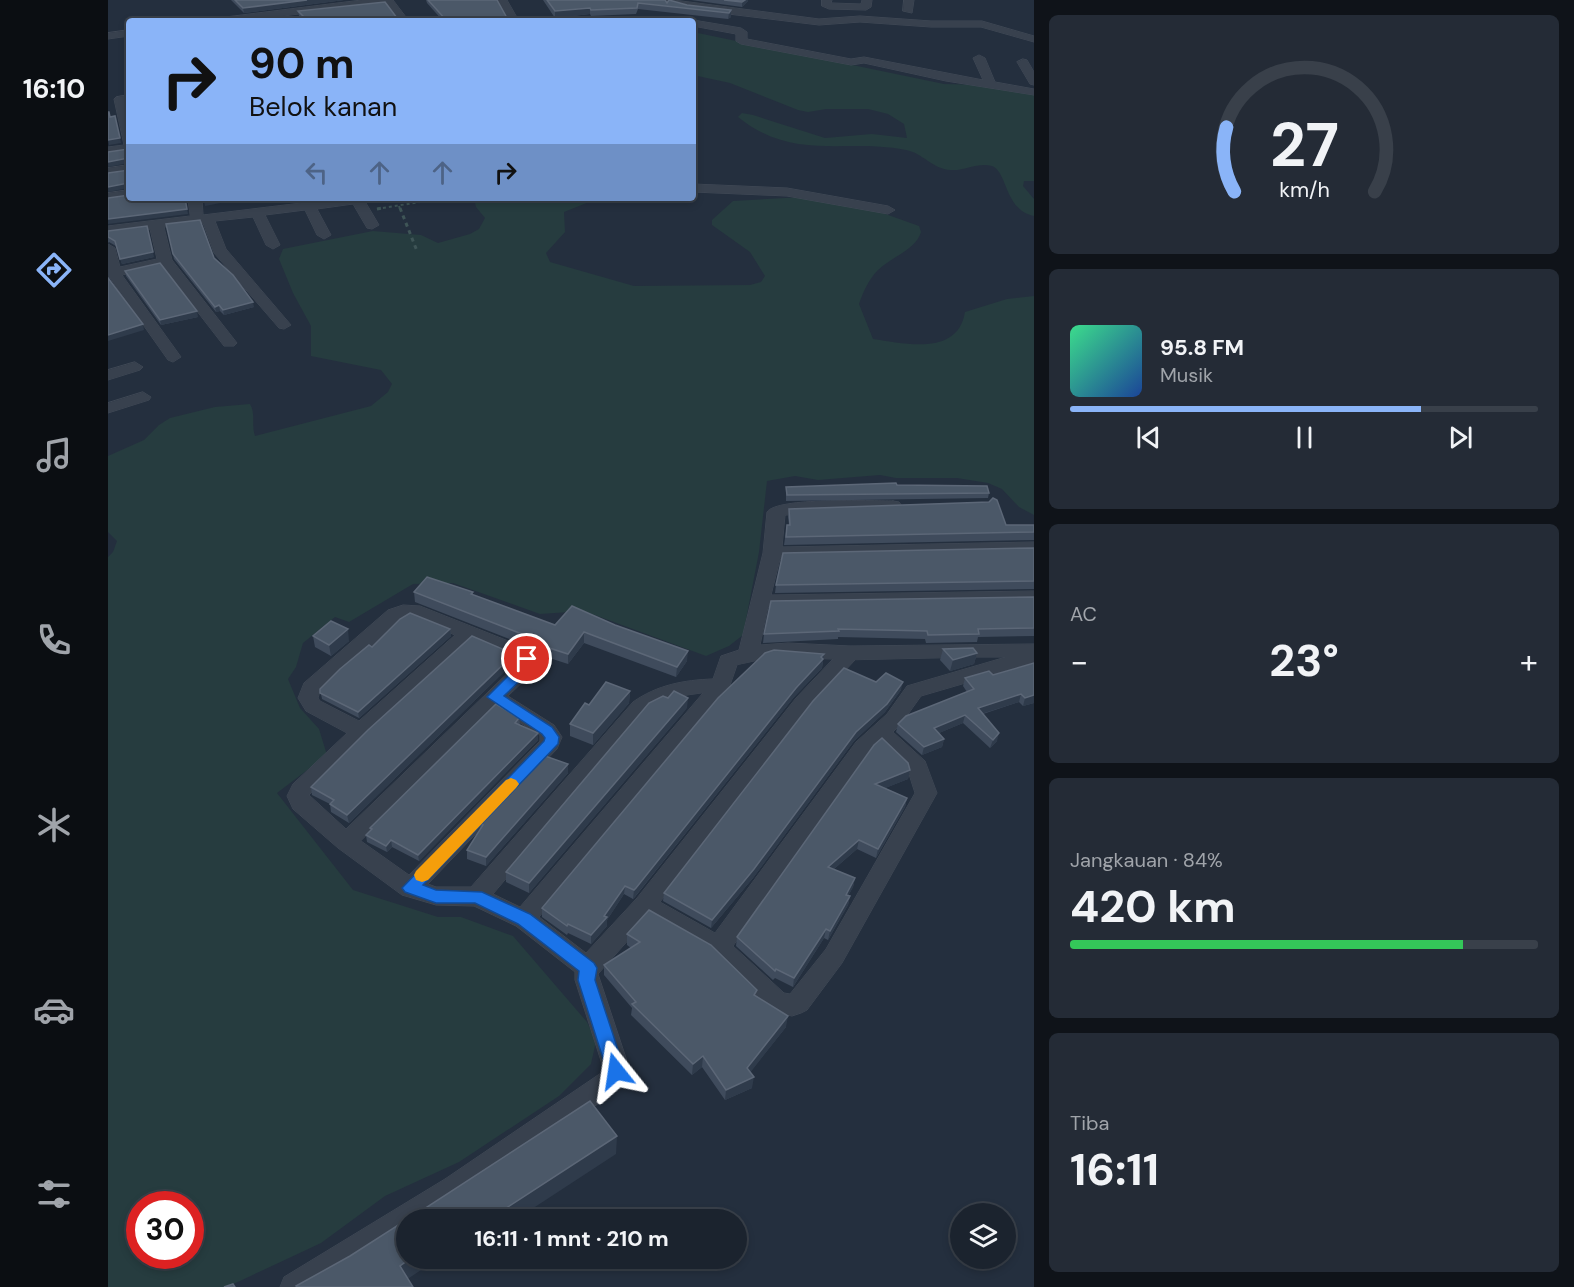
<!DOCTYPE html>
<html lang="id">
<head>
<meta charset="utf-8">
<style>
	:root { --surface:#1b232e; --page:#242b36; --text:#f1f3f6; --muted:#a0a4aa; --line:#39404a; --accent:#8ab4f8 }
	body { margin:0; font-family:"DM Sans",sans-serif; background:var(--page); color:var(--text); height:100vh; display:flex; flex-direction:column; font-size:22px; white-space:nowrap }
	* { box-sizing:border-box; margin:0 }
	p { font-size:20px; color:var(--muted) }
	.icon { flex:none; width:33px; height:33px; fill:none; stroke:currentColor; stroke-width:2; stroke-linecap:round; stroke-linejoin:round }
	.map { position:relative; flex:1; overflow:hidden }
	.details { display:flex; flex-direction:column; gap:15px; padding:15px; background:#0f1319; width:540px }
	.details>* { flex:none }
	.hud { position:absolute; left:18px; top:18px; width:570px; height:183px; border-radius:6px; box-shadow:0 3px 9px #0003,0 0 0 2px var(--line); background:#8ab4f8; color:#111; overflow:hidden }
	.fabs { position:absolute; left:842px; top:1203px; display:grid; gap:12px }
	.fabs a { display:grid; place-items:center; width:66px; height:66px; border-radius:50%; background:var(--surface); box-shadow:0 3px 9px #0003,0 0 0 2px var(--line); font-size:30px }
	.speed { position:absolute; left:18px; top:1191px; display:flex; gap:12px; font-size:30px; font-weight:700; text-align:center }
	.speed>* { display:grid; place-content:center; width:78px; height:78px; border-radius:50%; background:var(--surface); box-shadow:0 3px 9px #0003,0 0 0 2px var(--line); line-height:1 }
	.speed .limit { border:9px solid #d22; background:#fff; color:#111 }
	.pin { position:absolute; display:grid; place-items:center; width:51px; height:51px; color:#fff; margin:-26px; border:3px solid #fff; border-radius:50%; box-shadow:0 2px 6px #0007 }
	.me { position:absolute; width:66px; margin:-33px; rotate:345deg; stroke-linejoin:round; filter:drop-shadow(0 0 4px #0008) }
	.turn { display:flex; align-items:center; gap:21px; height:126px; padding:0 24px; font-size:27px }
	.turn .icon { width:78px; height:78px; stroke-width:2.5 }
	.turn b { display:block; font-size:42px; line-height:51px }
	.lanes { display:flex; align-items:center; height:57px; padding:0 24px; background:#0003; justify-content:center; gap:30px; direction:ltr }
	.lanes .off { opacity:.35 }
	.big { font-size:45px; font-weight:700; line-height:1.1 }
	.details .card { flex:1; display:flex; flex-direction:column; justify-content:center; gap:9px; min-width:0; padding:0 21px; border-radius:9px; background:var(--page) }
	.details .dial { align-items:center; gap:0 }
	.dial svg { height:156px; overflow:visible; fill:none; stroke:var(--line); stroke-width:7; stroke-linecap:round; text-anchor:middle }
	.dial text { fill:var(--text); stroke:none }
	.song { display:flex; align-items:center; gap:18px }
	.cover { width:72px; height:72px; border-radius:9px; background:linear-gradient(135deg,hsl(150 70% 55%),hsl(220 70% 35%)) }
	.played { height:6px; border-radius:3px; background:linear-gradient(90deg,var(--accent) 75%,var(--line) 75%) }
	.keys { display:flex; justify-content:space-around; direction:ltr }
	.heat { display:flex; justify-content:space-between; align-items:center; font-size:33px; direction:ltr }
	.charge { height:9px; border-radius:4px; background:linear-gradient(90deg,#34c759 84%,var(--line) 0) }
	.trip { position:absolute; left:288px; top:1209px; width:351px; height:60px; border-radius:30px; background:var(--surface); box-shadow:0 3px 9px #0003,0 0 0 2px var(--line); font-weight:700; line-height:60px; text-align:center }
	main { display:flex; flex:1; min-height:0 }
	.tab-bar { display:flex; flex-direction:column; width:108px; justify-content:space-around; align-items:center; background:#0b0e12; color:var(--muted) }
	.tab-bar .icon { width:42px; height:42px }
	.tab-bar .on { color:var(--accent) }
	.tab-bar b { font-size:27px; color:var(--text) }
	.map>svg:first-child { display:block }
	.green { fill:#263c3f; fill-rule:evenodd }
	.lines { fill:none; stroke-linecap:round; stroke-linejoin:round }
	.street-casing { stroke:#414a57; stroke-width:1 }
	.path-far1 { stroke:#3f5557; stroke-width:2; stroke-dasharray:3 3; stroke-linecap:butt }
	.path { stroke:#3f5557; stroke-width:3; stroke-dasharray:4 4; stroke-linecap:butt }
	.street { fill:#38414e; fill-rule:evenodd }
	.wall { fill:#3f4b5c }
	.shaded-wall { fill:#2f3b4b }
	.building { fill:#4b5868; stroke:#5c6777; stroke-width:1.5 }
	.route { fill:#1a73e8; stroke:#114b97; stroke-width:1.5 }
	.slow { fill:#f59e0b }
</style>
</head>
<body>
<main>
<nav class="tab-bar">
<b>16:10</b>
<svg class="icon on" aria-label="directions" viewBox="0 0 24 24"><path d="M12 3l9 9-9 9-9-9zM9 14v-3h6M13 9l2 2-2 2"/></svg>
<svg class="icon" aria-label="music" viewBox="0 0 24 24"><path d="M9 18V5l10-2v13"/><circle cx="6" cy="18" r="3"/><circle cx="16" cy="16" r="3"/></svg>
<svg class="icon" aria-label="phone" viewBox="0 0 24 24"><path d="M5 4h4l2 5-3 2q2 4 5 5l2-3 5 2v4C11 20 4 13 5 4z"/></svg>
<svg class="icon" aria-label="climate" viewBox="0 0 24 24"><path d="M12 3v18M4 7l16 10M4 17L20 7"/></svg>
<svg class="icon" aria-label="car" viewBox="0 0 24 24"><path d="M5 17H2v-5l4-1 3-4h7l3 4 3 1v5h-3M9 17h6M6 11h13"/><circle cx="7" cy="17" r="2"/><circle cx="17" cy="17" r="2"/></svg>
<svg class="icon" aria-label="filters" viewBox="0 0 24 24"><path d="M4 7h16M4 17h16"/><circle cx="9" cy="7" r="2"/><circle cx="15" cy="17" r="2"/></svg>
</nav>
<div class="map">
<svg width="926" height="1287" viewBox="0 0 926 1287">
	<rect width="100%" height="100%" fill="#242f3e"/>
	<g class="green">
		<path d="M585 32 836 84 876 85 926 94V181H916L915 186 926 199V216C896 210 900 172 884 166 870 162 857 171 843 170 824 169 815 153 798 150 735 138 686 162 630 117L634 113 645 115 717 138 764 134 799 138 796 124 780 114 760 109H718L700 112 690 110 622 83 585 75Z"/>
		<path d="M696 197 769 211 811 226 813 232C808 250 783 257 770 270 761 279 755 292 751 304L765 339C798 344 850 356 857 312L899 299 926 296V515L911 507 894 489 880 483 849 478H788L772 475 710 480 687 476 659 481 651 552 635 635 621 646 598 656 476 611 432 614 345 583 305 584 241 622 227 617 195 643 188 667 180 679 192 708 211 729 219 755 169 793 245 890 330 917H353L405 936 479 1022 488 1041 483 1064 451 1096 351 1162 277 1196 213 1243 119 1287H0V557L5 552 9 541 0 532V456L36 440 51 425 62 418 107 407 142 404C148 414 143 425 147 436L263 406 280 392 284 384 273 370 203 356V326L185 293 171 259 175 249 265 231 313 235 330 243 362 234 371 229 377 218 368 207 366 198H484L481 202 456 212 457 232 438 253 442 262 526 286 642 285 653 282 657 276 642 252 604 225V220L625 201ZM32 1204H82V1256H32Z"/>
	</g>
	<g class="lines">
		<defs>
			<g id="street">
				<polygon points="254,0 285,0 301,21 291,21 277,3 136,21 106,21 111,18"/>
				<polygon points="389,0 399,0 411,21 401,21"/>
				<polygon points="548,0 566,0 711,19 752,16 823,21 874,21 926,36 926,42 873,27 823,27 752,22 711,25 579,9"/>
				<polygon points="714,0 724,0 723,3 753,4 754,0 764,0 763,7 758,10 721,9 714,6"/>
				<polygon points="796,0 806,0 804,13 795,11"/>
				<polygon points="585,20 633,28 639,32 639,39 743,59 756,57 875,80 865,58 871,55 877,58 887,82 926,89 926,95 838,81 756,63 743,65 633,44 628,41 628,34 585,26 585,21 581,21"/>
				<polygon points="21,30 21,36 0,39 0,33"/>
				<polygon points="915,59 919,60 926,72 926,85 922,84 909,62"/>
				<polygon points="21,95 21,101 18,102 21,114 21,152 0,155 0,147 16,145 6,99 8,97"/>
				<polygon points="21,165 21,173 0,176 0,168"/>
				<polygon points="585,184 679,188 780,206 787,210 780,214 679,196 585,192"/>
				<polygon points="21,190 21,198 0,201 0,193"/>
				<polygon points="80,198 94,198 95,215 234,198 255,198 271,225 264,229 259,228 245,204 209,209 223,235 216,239 209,235 197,210 157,215 172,245 165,249 158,245 145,217 107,221 118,249 183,325 176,329 171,328 106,253 95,223 56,227 64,260 129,343 126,346 116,346 54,266 14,275 73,357 65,362 60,360 2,278 0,278 0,244 7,248 12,267 49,259 42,229 0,234 0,226 82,216"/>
				<polygon points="27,362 35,367 32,370 0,380 0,370"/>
				<polygon points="35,392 43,397 41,400 0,413 0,403"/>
				<path d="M785 501 791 502 794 506 791 510 677 515 674 547 926 542V554L672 559 663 595 926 591V603L660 607 652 645 680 643 742 646 926 644V663L813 696 793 724 785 732 817 761 829 793 734 963 699 1010 693 1013 684 1016 661 1011 603 954 540 918 490 974 520 1064 514 1087 357 1197 321 1220H298V1234L213 1287H172L176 1277 337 1179 493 1073 494 1064 467 980V972L408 926 366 906 328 905 294 895 230 848 185 809 179 796 185 784 239 733 198 711 190 698 196 683 280 610 295 605 312 606 418 648 429 659 425 672 400 696 446 725 454 737 449 749 320 884 328 887H363L525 702C549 685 576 680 605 679L613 656 631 650 655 553 659 512C669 497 763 501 785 501ZM299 617H303L347 635 251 721 212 701 210 698 212 691ZM364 641 404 658 409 661 408 665 238 829 201 795 260 736ZM665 657 725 659 688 698 529 898 478 953 431 917 620 691 629 665ZM868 657H898L799 686 779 714 748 742 607 933 552 902 702 708 747 660ZM595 693 412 907 385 894 539 712 566 697ZM388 708 432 735V741L301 875 253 841ZM772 744 800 771 807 793 718 949 682 994 676 993 625 946 762 752Z"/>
			</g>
		</defs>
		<use href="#street" class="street-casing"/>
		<g class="path-far1">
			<polyline points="291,206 292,209"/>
			<polyline points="269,209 336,198"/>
		</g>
		<g class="path">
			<polyline points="292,208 309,251"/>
			<polyline points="269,209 275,208"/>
		</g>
		<use href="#street" class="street"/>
	</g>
	<g class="wall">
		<polygon points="123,0 236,0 136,13"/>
		<polygon points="318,0 389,0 399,21 335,21 319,3"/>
		<polygon points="435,0 557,0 559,3 623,10 623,17 620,19 530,9 528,14 483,16 482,14 447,18"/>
		<polygon points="583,0 640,0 640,1 634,7"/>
		<polygon points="190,11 289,18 298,21 196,21 191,16"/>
		<polygon points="58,224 106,258 146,307 116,315 112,311 108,312 66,259"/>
		<polygon points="0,231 46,257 14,264 8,246 1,242 0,243"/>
		<polygon points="17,271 90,317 53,325 18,276"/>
		<polygon points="789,485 881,493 880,498 678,501 678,487"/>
		<polygon points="681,509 898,525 926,525 926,540 676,545 679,525 681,525 680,517"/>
		<polygon points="926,548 926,589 667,593 668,585"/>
		<polygon points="306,592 365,592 365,595 447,625 579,661 568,677 476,643 460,664 426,653 419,646 307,602"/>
		<polygon points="926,597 926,636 870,637 869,642 818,643 817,639 730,637 730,639 655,643 656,634"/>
		<polygon points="342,629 343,636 251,718 214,699 212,689 264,647"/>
		<polygon points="205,636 241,641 223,656 207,647"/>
		<polygon points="835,649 869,653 866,664 842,671 832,660"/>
		<polygon points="406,654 406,662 241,823 223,812 222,804 204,795 203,787"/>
		<polygon points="716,654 714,668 686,697 527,897 525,899 516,894 499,920 499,926 483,944 460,933 459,935 434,917 434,908"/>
		<polygon points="926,663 926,703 915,706 911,702 875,714 889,741 882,748 855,723 831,733 836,739 834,747 814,755 788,732 790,724 859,692 855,686 857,678 885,675"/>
		<polygon points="768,682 793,690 777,712 746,741 645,878 603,928 555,901 556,893"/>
		<polygon points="522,691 521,703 485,745 462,736 462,724 481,705"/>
		<polygon points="579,708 421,893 398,882 398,872"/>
		<polygon points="411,718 412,725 430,733 430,740 311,861 284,847 279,852 259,842 258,835 262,831 262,828"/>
		<polygon points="766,745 802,770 800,779 777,788 799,798 797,807 768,858 749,849 726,869 747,878 745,887 740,896 742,896 740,905 720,940 716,938 685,987 667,978 665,980 628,946 629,937"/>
		<polygon points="460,764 460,773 378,866 359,859 359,850 372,829 372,824"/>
		<polygon points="519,934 648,997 678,1027 642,1072 644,1088 617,1100 594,1067 584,1075 523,1015 524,1008 496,975 496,965 523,948 519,945"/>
		<polygon points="345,1258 366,1258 351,1268"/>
	</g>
	<g class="shaded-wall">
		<polygon points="199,0 236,0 136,13 135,8"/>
		<polygon points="637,0 640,0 640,1 634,7 634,2"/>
		<polygon points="482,8 482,14 447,18 447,11"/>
		<polygon points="623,10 623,17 620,19 621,13"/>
		<rect x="392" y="18" width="7" height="3"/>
		<polygon points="12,138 13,143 1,145 0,140"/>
		<polygon points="20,158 21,163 0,167 0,162"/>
		<polygon points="20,183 21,188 0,192 0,187"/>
		<polygon points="77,198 80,214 0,224 0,219"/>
		<polygon points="111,198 138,198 97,206 96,201"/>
		<polygon points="45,252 46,257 14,264 12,259"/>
		<polygon points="145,302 146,307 116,315 115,310"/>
		<polygon points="111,305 112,311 108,312 107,307"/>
		<polygon points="89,311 90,317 53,325 52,320"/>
		<polygon points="35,324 36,330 0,341 0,335"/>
		<polygon points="240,629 241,641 223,656 221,645"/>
		<polygon points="342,629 343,636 251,718 250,712"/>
		<polygon points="476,632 476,643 460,664 460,654"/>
		<polygon points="580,651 579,661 568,677 569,667"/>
		<polygon points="869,653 866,664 842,671 845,660"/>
		<polygon points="406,654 406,662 241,823 239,815"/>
		<polygon points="716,654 714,668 686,697 525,899 526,890"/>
		<polygon points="795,682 793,690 777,712 746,741 645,878 603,928 604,920 748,732"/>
		<polygon points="522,691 521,703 485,745 485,733"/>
		<polygon points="913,694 911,702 867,716 870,708"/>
		<polygon points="926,695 926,703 915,706 917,698"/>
		<polygon points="580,698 579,708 421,893 421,883"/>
		<polygon points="857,715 855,723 824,736 826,728"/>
		<polygon points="430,733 430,740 311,861 310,855"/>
		<polygon points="891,733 889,741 882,748 885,740"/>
		<polygon points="836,739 834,747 814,755 816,747"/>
		<polygon points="460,764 460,773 378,866 378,857"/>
		<polygon points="802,770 800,779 765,793 767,784"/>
		<polygon points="799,798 797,807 768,858 770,849"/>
		<polygon points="283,840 284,847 279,852 278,846"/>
		<polygon points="751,840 749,849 719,875 720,867"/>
		<polygon points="747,878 745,887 736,904 738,895"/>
		<polygon points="517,886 516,894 499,920 499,926 483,944 483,935"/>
		<polygon points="742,896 740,905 720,940 722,931"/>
		<polygon points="718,929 716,938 685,987 686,978"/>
		<polygon points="680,1016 678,1027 638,1078 639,1068"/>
		<polygon points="595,1056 594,1067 584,1075 585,1064"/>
		<polygon points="646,1077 644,1088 617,1100 618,1090"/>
		<polygon points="509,1136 508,1154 407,1220 380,1220"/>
		<polygon points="303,1258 331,1258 295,1282 292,1266"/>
		<polygon points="350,1258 366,1258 351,1268"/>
	</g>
	<g class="building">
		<polygon points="127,0 199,0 135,8"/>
		<polygon points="320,0 389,0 399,18 392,18 395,21 339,21"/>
		<polygon points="439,0 557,0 559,3 561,0 579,5 623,10 621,13 530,3 529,8 483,10 482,8 447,11"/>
		<polygon points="616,0 637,0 634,2"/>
		<polygon points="277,2 289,18 295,18 298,21 200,21 190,11"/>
		<polygon points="135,18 136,21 105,21"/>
		<polygon points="0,112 1,112 2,117 7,116 12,138 0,140"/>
		<polygon points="20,149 21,159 20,158 0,162 0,152"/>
		<polygon points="21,170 21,184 20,183 0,187 0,173"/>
		<polygon points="21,195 21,198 77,198 79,209 0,219 0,198"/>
		<polygon points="95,198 111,198 96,201"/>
		<polygon points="92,220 106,258 125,275 145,302 115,310 111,305 107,307 65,254 58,224"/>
		<polygon points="39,226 45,252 12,259 7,241 0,237 0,231"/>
		<polygon points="52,263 89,311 52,320 17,271"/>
		<polygon points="0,278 35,324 0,335"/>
		<polygon points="788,483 789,485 879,486 881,493 679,495 678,487"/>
		<polygon points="885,498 889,500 898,525 926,525 926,532 678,537 679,525 682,525 681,509 881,502"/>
		<polygon points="926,548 926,581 668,585 675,553"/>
		<polygon points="319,577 365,592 363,594 447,625 464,606 507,625 580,651 569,667 476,632 460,654 426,643 419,636 306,592"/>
		<polygon points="926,597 926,628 870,629 871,634 820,635 819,631 730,629 731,631 656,634 663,601"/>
		<polygon points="302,613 342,629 250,712 212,693 212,689 232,669 261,645 264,647 292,619"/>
		<polygon points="223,621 240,629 221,645 205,636"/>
		<polygon points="364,636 406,654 239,815 222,804 226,800 203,787 260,730"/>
		<polygon points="865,648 869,653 845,660 835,649"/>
		<polygon points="666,650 716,654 713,657 715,659 688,688 528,888 526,890 517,886 496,916 499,917 483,935 460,924 459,926 434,908 610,698 657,653"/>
		<polygon points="926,663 926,695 917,698 913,694 870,708 891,733 885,740 857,715 826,728 836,739 816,747 790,724 798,716 866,689 857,678 881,671 885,675"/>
		<polygon points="736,668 768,682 778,673 795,682 779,704 748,732 646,869 604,920 556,893 705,701"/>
		<polygon points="498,682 522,691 485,733 462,724 477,703 481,705"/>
		<polygon points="566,691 580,698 421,883 398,872 541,703 555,696 560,698"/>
		<polygon points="388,704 411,718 407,723 430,733 310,855 283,840 278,846 258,835 264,829 262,828"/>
		<polygon points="774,738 800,763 802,770 767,784 799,798 770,849 751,840 720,867 747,878 738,895 742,896 722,931 718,929 686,978 668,969 667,971 629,937 766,745"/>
		<polygon points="437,756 460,764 378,857 359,850 375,825 372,824"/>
		<polygon points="541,910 603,945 649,990 646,995 680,1016 639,1068 646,1077 618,1090 595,1056 585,1064 524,1004 528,1002 496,965 532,942 519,934"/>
		<polygon points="482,1101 509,1136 380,1220 299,1220"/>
		<polygon points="298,1220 298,1258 303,1258 292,1266 305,1287 189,1287 188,1286 242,1256"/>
		<polygon points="125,1284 127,1287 116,1287"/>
	</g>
	<polygon class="route" points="419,654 426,659 423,670 396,696 444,727 451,737 450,744 315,885 328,890 374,892 422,914 486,963 489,968 487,980 517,1071 514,1076 508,1079 501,1076 499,1071 470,980 471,971 410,924 367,903 328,903 297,892 294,888 436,741 437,738 434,734 379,697 411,665 414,655"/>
	<polygon class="slow" points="403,778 408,780 411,784 408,788 320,880 314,882 308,880 306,875 308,871 398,780"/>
</svg>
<div class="fabs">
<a><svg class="icon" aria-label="layers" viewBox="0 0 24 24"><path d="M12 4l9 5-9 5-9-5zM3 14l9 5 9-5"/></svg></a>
</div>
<div class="speed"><div class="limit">30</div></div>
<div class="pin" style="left:419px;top:659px;background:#d93025"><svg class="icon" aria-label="arrive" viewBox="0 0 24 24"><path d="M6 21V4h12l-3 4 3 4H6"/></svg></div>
<svg class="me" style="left:508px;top:1071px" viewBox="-20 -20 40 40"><path d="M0-17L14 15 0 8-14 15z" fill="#1a73e8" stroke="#fff" stroke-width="4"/></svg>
<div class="trip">16:11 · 1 mnt · 210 m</div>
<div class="hud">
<div class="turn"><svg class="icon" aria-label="right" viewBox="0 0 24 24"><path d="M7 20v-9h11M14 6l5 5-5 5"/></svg><div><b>90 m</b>Belok kanan</div></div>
<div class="lanes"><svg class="icon off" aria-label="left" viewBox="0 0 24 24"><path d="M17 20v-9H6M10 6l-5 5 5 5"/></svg><svg class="icon off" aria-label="ahead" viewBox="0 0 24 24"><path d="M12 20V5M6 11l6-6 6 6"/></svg><svg class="icon off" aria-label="ahead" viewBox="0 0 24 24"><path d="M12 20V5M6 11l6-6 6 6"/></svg><svg class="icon" aria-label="right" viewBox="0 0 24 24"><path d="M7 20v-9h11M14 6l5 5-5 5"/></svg></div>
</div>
</div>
<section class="details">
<div class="card dial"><svg viewBox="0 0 100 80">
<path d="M14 69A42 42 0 1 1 86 69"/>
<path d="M14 69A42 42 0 0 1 10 36" stroke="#8ab4f8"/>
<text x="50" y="56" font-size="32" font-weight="700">27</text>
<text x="50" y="72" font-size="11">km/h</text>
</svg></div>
<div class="card">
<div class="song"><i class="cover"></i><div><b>95.8 FM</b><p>Musik</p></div></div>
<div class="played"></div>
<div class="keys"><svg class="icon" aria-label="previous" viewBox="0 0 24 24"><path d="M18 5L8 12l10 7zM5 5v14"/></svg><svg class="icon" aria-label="pause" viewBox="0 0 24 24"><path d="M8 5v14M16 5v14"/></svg><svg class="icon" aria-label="next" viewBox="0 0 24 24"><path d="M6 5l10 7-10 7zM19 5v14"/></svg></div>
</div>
<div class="card"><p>AC</p>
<div class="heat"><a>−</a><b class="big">23°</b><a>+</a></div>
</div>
<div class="card"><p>Jangkauan · 84%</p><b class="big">420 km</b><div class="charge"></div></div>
<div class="card"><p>Tiba</p><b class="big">16:11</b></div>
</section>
</main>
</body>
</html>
